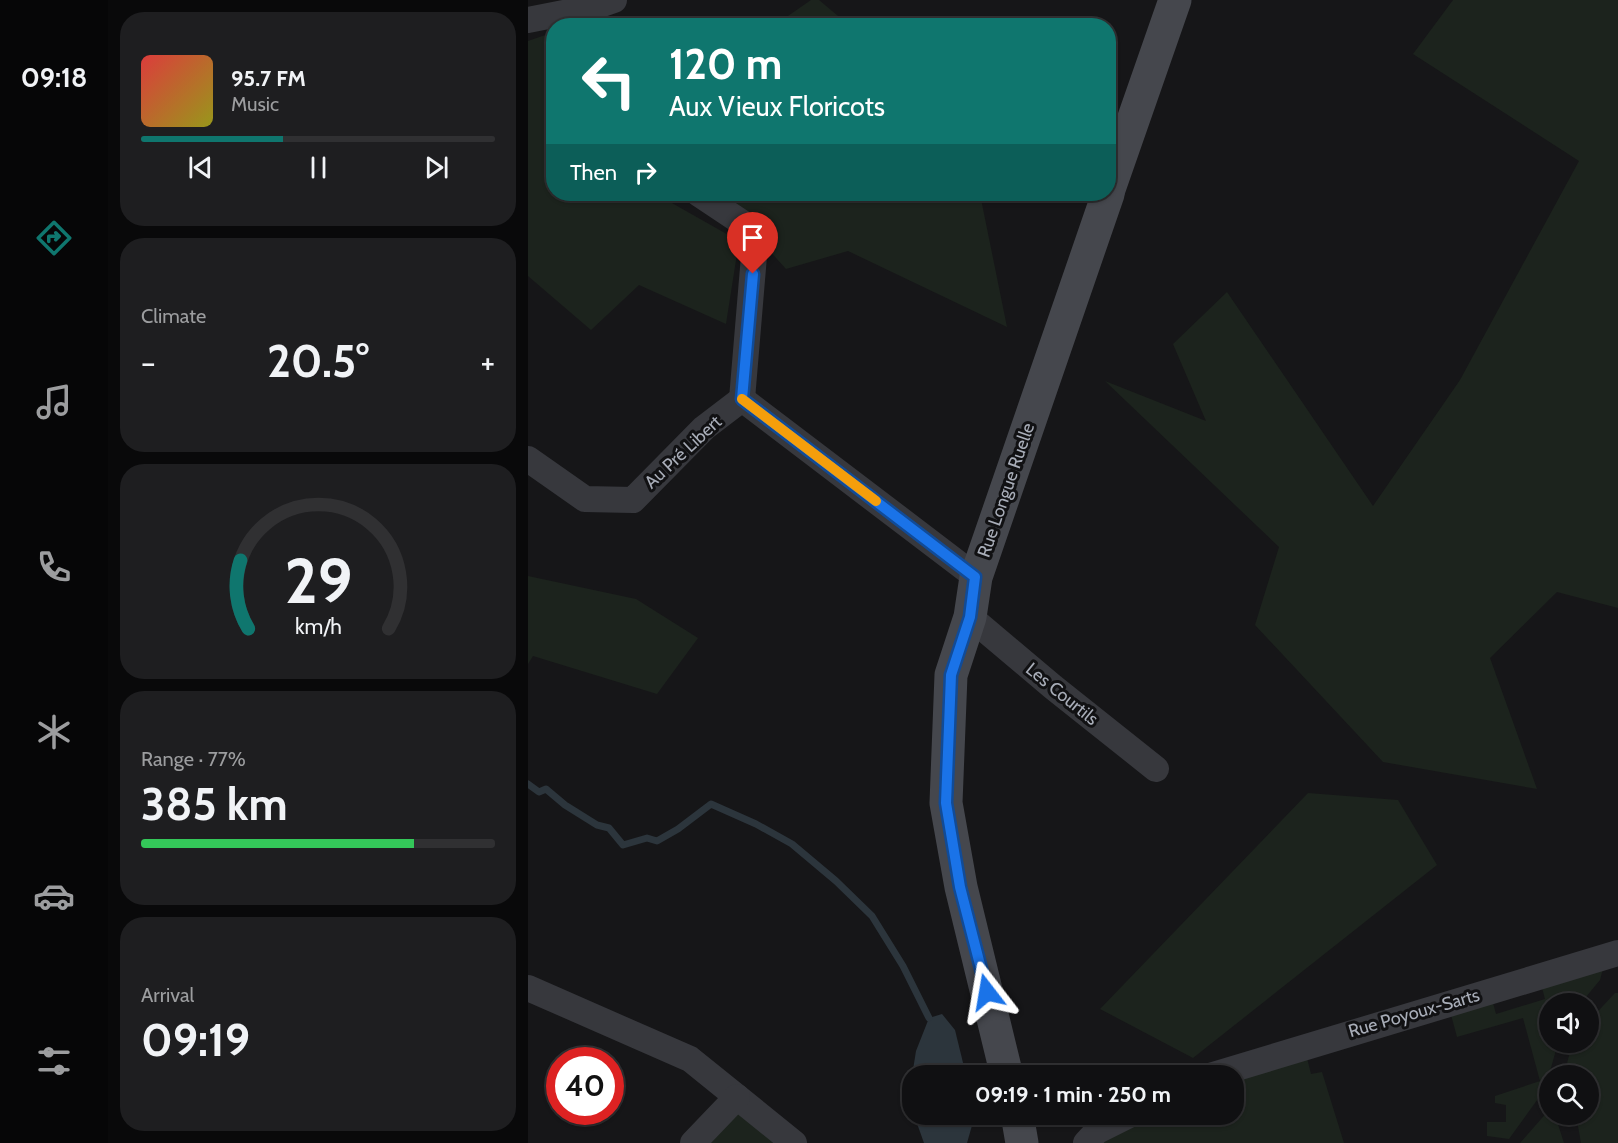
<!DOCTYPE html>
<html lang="en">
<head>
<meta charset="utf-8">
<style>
	:root { --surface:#101012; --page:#1e1e20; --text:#f1f3f6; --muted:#9c9d9f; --line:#303032; --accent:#0f766e }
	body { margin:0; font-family:Cabin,sans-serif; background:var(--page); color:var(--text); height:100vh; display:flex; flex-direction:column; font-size:22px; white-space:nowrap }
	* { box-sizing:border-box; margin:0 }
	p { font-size:20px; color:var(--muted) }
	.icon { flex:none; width:33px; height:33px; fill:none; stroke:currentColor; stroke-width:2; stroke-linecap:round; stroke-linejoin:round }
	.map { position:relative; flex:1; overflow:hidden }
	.drawer { display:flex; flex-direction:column; gap:12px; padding:12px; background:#09090a; width:420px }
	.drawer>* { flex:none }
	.top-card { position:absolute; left:18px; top:18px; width:570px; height:183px; border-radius:24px; box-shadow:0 2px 4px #0004,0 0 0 2px var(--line); background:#0f766e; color:#fff; overflow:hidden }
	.tools { position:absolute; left:1011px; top:993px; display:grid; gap:12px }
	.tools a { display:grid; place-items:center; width:60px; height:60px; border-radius:50%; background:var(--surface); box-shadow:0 2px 4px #0004,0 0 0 2px var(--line); font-size:30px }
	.speed { position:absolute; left:18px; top:1047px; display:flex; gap:12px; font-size:30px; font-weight:700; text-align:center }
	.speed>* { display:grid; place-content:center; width:78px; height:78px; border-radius:50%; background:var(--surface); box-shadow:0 2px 4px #0004,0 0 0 2px var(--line); line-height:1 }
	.speed .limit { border:9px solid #d22; background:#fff; color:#111 }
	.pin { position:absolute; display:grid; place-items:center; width:51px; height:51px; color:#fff; margin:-62px -26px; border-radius:50% 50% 50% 0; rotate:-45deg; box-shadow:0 0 6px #0007 }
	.pin .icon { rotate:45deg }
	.me { position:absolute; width:66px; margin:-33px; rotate:346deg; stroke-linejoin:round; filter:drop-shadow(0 0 4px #0008) }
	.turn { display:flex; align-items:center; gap:21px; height:126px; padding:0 24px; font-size:27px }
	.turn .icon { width:78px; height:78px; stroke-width:2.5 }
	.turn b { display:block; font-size:42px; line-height:51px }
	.then { display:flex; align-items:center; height:57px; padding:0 24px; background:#0003; gap:12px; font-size:22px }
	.big { font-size:45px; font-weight:700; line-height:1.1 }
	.drawer .card { flex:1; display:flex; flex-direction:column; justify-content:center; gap:9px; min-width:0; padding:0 21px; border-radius:24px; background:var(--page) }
	.drawer .dial { align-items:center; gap:0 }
	.dial svg { height:156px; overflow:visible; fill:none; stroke:var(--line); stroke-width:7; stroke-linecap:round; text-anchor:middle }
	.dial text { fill:var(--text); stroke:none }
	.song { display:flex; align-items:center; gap:18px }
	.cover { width:72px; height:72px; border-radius:9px; background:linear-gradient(135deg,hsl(0 70% 55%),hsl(60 70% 35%)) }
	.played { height:6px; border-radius:3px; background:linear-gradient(90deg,var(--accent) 40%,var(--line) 40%) }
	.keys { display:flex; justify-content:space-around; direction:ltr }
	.heat { display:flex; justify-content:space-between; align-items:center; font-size:33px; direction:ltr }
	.charge { height:9px; border-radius:4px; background:linear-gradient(90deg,#34c759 77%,var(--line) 0) }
	.trip { position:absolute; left:374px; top:1065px; width:342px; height:60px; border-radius:24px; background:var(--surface); box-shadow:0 2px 4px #0004,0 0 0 2px var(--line); font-weight:700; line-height:60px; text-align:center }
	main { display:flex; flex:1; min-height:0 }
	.dock { display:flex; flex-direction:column; width:108px; justify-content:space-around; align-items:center; background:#060607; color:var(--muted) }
	.dock .icon { width:42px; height:42px }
	.dock .current { color:var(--accent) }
	.dock b { font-size:27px; color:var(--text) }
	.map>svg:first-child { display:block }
	.green { fill:#1c231d }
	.water { fill:#2c353c }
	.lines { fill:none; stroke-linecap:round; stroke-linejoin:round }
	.stream { stroke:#2c353c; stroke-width:7 }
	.street { stroke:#37383d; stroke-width:26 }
	.secondary { stroke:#45474d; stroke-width:33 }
	.route-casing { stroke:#114b97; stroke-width:15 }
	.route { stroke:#1a73e8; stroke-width:10 }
	.slow { stroke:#f59e0b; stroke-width:10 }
	.labels { text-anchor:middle; stroke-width:6; stroke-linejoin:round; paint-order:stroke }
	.street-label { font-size:18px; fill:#a8adb8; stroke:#111113 }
</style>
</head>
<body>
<main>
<nav class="dock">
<b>09:18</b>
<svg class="icon current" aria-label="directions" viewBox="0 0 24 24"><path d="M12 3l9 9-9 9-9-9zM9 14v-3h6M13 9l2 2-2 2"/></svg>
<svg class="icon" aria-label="music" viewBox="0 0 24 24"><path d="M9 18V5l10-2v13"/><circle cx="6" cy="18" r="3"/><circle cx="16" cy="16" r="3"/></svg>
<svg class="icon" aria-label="phone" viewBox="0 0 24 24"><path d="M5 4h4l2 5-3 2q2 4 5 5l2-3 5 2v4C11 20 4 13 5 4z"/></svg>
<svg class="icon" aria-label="climate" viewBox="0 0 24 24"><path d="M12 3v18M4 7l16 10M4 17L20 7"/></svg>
<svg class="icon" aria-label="car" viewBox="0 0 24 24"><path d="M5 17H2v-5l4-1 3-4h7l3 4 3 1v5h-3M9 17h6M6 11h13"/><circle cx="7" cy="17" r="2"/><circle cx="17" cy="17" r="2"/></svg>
<svg class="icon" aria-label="filters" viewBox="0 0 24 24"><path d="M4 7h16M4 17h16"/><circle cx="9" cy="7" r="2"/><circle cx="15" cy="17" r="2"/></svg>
</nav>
<section class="drawer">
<div class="card">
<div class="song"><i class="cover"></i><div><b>95.7 FM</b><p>Music</p></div></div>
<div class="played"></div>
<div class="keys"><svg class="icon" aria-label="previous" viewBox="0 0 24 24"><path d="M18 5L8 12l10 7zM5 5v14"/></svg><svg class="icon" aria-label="pause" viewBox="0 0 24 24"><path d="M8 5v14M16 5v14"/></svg><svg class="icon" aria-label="next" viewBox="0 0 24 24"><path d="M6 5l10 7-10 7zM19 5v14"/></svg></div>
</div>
<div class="card"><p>Climate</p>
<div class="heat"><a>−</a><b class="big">20.5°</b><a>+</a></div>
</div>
<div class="card dial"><svg viewBox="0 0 100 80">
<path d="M14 69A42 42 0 1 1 86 69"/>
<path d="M14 69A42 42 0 0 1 10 34" stroke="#0f766e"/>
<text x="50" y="56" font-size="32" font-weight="700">29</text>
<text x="50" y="72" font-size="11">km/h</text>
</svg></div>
<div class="card"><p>Range · 77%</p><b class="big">385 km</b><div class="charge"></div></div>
<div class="card"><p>Arrival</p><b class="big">09:19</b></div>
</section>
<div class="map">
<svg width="1090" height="1143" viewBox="0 0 1090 1143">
	<rect width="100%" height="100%" fill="#161618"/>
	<g class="green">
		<polygon points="283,0 291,0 310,16 301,25 247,25"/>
		<polygon points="925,0 1090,0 1090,608 1029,592 962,658 1009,789 855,762 727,625 751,547 577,381 678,421 645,344 699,292 845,506 932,380 1051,161 885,54"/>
		<polygon points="23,33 26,38 26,194 128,194 211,241 198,324 111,285 63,330 0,276 0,41"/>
		<polygon points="190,194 452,194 479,327 320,251 258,269"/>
		<polygon points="0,576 108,599 170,638 129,694 5,656 0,664"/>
		<polygon points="780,793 870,800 909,865 665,1058 572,1009"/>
		<polygon points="1076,965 1072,980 1053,1003 1022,1004 1022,1042 1030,1043 1017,1089 981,1139 959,1136 959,1122 978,1122 978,1105 967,1103 967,1096 1012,1081 995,1018 929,1037 922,1011 964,999 968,1014 1017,999 1013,984"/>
		<path d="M1087 993H1090V1143H1053L1048 1115 1060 1114V1076L1038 1075C1038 1064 1041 1052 1047 1043L1060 1042 1061 1021Z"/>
		<polygon points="778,1054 783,1074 794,1072 816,1143 571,1143 574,1140 625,1115 705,1114 705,1077"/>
		<polygon points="209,1097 266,1143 165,1143"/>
		<polygon points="1021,1110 1022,1114 1027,1115 1036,1143 992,1143"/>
	</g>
	<g class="water">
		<polygon points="414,1014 427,1030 438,1075 384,1076 388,1051 401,1018"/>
		<polygon points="386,1115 444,1115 445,1122 439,1143 396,1143"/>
	</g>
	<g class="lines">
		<polyline class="stream" points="0,784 11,792 18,789 37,805 69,825 81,828 95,845 119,838 129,841 150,829 183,804 228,824 264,844 308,881 344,916 375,966 401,1018"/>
		<g class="street">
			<polyline points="0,20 66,7 86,0"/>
			<polyline points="171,194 228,232 214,399"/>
			<polyline points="214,399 448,577"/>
			<polyline points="0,459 57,499 105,500 176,428 214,399"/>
			<polyline points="442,617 525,687 628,769"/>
			<polyline points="0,988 162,1059 266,1143"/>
			<polyline points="682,1076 1090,953"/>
			<polyline points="165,1143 209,1097"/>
			<polyline points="558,1143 569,1131 603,1114"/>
		</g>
		<g class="secondary">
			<polyline points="580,192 647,0"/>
			<polyline points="479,1076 433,887 418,803 423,675 442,617 448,577 580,194"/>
			<polyline points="489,1114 494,1143"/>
		</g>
	</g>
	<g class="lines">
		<defs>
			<polyline id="route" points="225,274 214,399 447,577 442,617 423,675 418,803 432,887 459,992"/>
		</defs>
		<use href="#route" class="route-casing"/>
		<use href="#route" class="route"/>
		<polyline class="slow" points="214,399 348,501"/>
	</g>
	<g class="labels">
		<g class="street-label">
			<text transform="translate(155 452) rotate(-43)" y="6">Au Pré Libert</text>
			<text transform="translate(478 490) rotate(-71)" y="6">Rue Longue Ruelle</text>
			<text transform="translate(534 694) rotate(39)" y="6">Les Courtils</text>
			<text transform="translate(886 1013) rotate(-16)" y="6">Rue Poyoux-Sarts</text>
		</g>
	</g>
</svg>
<div class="tools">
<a><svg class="icon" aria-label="sound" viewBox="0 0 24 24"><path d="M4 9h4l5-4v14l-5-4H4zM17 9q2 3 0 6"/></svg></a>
<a><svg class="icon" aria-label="search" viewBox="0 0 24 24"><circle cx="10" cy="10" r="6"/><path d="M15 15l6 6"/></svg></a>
</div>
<div class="speed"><div class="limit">40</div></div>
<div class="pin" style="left:225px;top:274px;background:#d93025"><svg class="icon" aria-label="arrive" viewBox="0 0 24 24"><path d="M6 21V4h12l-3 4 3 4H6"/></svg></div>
<svg class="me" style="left:459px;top:992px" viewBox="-20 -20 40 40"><path d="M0-17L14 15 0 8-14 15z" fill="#1a73e8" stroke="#fff" stroke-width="4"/></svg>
<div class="trip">09:19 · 1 min · 250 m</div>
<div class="top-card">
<div class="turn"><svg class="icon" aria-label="left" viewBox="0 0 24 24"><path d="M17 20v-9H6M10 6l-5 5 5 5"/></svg><div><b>120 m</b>Aux Vieux Floricots</div></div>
<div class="then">Then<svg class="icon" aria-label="right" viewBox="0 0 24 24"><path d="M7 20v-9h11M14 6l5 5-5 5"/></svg></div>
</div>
</div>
</main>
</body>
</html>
